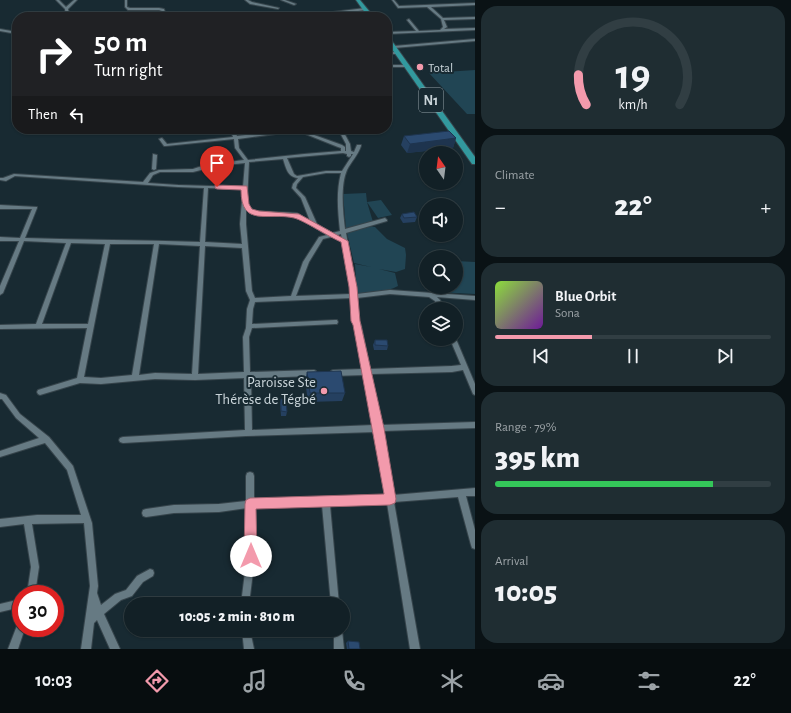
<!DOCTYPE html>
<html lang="en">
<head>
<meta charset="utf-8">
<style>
	:root { --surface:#122026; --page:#1f2d32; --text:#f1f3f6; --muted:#9ca3a7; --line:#313e43; --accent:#f39aac }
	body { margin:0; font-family:"Alegreya Sans",sans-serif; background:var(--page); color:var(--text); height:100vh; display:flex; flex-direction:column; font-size:15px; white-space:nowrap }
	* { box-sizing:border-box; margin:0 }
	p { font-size:13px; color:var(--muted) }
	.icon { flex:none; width:22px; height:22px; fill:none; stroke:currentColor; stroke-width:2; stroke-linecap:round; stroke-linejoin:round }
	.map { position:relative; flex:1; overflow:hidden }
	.sheet { display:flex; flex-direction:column; gap:6px; padding:6px; background:#0a1215; width:316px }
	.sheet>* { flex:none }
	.hud { position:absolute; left:12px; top:12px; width:380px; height:122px; border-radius:16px; box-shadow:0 1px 3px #0004,0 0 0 1px var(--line); background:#202124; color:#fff; overflow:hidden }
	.needle { width:26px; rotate:346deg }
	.fabs { position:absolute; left:419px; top:146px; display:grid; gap:8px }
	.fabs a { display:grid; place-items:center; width:44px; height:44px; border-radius:50%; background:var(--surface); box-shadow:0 1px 3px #0004,0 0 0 1px var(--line); font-size:20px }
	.speed { position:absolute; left:12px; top:585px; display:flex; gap:8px; font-size:20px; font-weight:700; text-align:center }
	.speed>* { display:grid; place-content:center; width:52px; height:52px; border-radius:50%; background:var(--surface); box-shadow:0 1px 3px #0004,0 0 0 1px var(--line); line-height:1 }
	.speed .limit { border:6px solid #d22; background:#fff; color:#111 }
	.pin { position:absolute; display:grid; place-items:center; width:34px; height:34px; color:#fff; margin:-41px -17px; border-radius:50% 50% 50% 0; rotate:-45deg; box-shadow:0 0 4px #0007 }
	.pin .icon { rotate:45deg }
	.me { position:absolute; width:44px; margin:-22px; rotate:0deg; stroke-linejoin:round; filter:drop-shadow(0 0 3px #0008) }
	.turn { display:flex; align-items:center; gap:14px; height:84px; padding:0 16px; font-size:18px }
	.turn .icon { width:52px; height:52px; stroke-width:2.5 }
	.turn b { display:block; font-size:28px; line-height:34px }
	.then { display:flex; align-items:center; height:38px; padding:0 16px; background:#0003; gap:8px; font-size:15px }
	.big { font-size:30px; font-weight:800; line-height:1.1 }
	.sheet .card { flex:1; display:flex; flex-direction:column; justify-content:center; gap:6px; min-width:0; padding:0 14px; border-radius:16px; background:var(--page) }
	.sheet .dial { align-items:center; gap:0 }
	.dial svg { height:104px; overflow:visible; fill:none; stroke:var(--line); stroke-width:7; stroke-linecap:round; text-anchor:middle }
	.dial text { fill:var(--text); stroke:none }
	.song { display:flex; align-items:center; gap:12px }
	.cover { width:48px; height:48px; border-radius:6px; background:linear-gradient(135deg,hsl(90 70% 55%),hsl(280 70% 35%)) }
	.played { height:4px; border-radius:2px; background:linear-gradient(90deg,var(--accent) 35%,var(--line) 35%) }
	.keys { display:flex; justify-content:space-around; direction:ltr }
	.heat { display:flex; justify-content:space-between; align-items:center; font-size:22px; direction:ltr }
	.charge { height:6px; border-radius:3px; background:linear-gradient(90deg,#34c759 79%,var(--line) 0) }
	.trip { position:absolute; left:124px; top:597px; width:226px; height:40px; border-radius:20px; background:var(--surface); box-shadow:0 1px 3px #0004,0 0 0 1px var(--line); font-weight:800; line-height:40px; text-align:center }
	.tab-bar { display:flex; height:64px; justify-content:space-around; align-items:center; background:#070d0f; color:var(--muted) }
	.tab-bar .icon { width:28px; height:28px }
	.tab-bar .current { color:var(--accent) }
	.tab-bar b { font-size:18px; color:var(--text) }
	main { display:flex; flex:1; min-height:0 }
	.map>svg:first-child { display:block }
	.green { fill:#214554 }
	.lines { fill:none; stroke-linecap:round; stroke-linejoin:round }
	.minor-casing { stroke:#36444b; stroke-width:2 }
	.trunk-casing { stroke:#36444b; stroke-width:2 }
	.minor { fill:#667a83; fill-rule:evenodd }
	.trunk { fill:#32999e; fill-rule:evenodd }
	.wall { fill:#254060 }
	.shaded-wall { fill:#1e344e }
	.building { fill:#2b4a70; stroke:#1e344e }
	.route { fill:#f39aac; stroke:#9e6470 }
	.poi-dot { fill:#f39aac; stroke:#182a32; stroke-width:1.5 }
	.labels { text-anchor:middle; stroke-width:4; stroke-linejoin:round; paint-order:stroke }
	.far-poi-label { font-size:13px; fill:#c9d4d9; stroke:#182a32; text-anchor:start }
	.shield { fill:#182a32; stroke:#94a1a7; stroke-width:1 }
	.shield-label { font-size:14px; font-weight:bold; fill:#c9d4d9 }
	.poi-label { font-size:15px; fill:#c9d4d9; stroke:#182a32; text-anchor:end }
</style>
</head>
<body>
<main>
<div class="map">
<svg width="475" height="649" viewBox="0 0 475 649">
	<rect width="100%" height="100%" fill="#182a32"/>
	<g class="green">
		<polygon points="475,70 475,114 467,114 429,73"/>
		<polygon points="366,193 367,202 381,200 392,215 378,218 367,202 373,222 346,229 343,194"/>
		<path d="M369 226 375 227 387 239 405 248 406 255 405 269 396 272 379 269 395 273 398 286C386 293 370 290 357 295L355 264 371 267 354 263 347 233Z"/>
		<polygon points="456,261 475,262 475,294 436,292 434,287 456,287"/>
	</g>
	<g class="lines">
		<defs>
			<g id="minor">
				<polygon points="56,0 59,0 66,7 74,0 77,0 68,9 70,17 66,17 65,9"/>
				<polygon points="125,0 127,0 127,7 130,8 159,8 164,9 166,15 163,16 162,11 159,10 128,10 125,7"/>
				<polygon points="245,0 248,0 252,2 279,8 278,9 250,4"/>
				<polygon points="281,0 285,0 296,4 294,5"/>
				<polygon points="392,0 394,0 399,6 475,3 475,5 431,7 443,18 475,17 475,19 444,20 447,27 444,29 475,28 475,30 387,34 387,32 416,31 407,20 409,19 419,31 440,30 443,27 441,19 427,7 398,8"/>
				<polygon points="365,8 366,10 326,15 321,17 317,17 325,13"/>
				<polygon points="0,29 17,32 17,34 0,31"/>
				<polygon points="475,39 475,41 394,48 392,47 394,46"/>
				<polygon points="387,52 398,52 400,53 398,54 387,54"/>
				<polygon points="387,65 407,65 409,66 407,67 387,67"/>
				<path d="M230 129H234L237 136 296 129H308L303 131 342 145 345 147V151H346V144L338 129H342L350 144 351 151 354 152 357 145H361V146C358 155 351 162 347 170 340 186 343 212 345 229L385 218 387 220V221L346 233 357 294 390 290 475 296V300L437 297 440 300 444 309H438L435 301 429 297 390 294 357 298 359 321 361 325 370 369 452 366 461 365 450 339H456L475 384V395L473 394 463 370 452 372 371 374 381 425 475 422V428L382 431 393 495 475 488V496H466L475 530V549L472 548 471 545 458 497 394 502 420 649H410L387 503 330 505 339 604H331L322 505 254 508 255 556 249 604H241L247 556V508L219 512 174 513 146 517 143 516 142 513 143 510 146 509 174 505 219 504 246 501V476L247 473 250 472 253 473 254 476V500L385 495 375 432 246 436 123 443 120 442 119 440 120 438 123 437 245 430 244 378 195 380 155 379 101 384 80 383 40 395 38 394 37 392 38 390 77 378 87 328 0 329V325L36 324 66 243 24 241 3 293 0 295V286L19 241H0V237L20 238 32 209H0V205L37 207V208L25 238C84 240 142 240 200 242L204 188 178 187 15 176 6 181 0 180V178H3L14 174 143 182 150 173 159 170 193 169 205 165 244 160 235 148 234 139 166 146H164L159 139 162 138 167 144 233 137ZM298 131 338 147 341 148V151L304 154 248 160 239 148 238 139ZM343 153 347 154V156L349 157 351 156V154H353L342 171H326L297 176 294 174 287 158ZM283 159C286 167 287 177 298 178L293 184 292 188 301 198 310 221 297 213 254 211 250 208 247 203 249 162ZM245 163 243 187 178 185 148 183 153 175 160 172H193L201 170 206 167ZM326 173H341C336 192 338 212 340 231L332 233 317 224 305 197 296 188 297 184 303 177ZM208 188 243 189 240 224 242 244 205 242ZM246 210 253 214 296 216 327 235 319 237 303 262 291 296 255 298 252 291 246 224ZM341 234 351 294 296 296 309 262 323 239 331 237H335V236ZM71 243 105 244 88 324H42ZM110 244H154L132 375 101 378 84 377ZM159 244 200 246 192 374 155 373 139 375ZM205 246 242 248 246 291 250 300 247 309 246 328 243 337 244 372 198 374ZM352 298 353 321 355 325 363 369 333 370 331 371 330 373 331 375 333 376 364 375 374 425 252 430 251 378 314 376 316 375 317 373 316 371 314 370 250 372 249 337 252 328 335 324H337L338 322 337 320H335L252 324 253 309 255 302Z"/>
				<polygon points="153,154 157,155 156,169 154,170 152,169"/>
				<polygon points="0,393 6,395 20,414 49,437 73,466 92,523 98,586 97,593 101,605 115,594 126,590 137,576 150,569 153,570 154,573 153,576 143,582 132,596 121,600 104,614 120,649 110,649 97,620 94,623 91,649 81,649 90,586 84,523 32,524 39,567 35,594 27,594 31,567 24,524 0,527 0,519 37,515 81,515 67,470 45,443 0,457 0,451 39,438 16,418 2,399 0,399"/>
				<polygon points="21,599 21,607 0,612 0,604"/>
				<polygon points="21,622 21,628 25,628 18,649 8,649 18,623"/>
				<polygon points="242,630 250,630 254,649 244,649"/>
				<polygon points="334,630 342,630 344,649 334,649"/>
			</g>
			<g id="trunk">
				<polygon points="356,0 360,0 374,17 368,17"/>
				<polygon points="387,36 389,37 475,157 475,164 472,164 387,42"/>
			</g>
		</defs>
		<use href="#minor" class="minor-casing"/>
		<use href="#trunk" class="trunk-casing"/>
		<use href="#minor" class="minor"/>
		<use href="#trunk" class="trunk"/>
	</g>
	<g class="wall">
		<polygon points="404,136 456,138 453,148 407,153 401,145"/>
		<polygon points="402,214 417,217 415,222 403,223 400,218"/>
		<polygon points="375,340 388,346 387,350 374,350 373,345"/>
		<polygon points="307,372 345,393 342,401 308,402 305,380"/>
		<polygon points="281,399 287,412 286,416 281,416 280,403"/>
		<polygon points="348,641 360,649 347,649 346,643"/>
	</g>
	<polygon class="shaded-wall" points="456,138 453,148 407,153 410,144"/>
	<g class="building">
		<polygon points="449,131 456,138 410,144 404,136"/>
		<polygon points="414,212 417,217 404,218 402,214"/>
		<polygon points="375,340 387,340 388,346 375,345"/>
		<polygon points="341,371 345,393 310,393 307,372"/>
		<polygon points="281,399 286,399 287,412 281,411"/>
		<polygon points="348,641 359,642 360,649 349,649"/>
	</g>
	<path class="route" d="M215 185 247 186 249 204 252 209 259 211 299 214 348 241 357 287 360 321 384 428 396 499 395 503 390 505 256 509 257 556 255 560 251 562 246 560 244 556 245 504 246 500 250 498 384 494 353 325 351 321 349 287 341 242C329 237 303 220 294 218 268 212 241 228 241 190L217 189 215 188Z"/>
	<g class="poi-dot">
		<circle cx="420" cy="67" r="4"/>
		<circle cx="324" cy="391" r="4"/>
	</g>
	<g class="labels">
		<g class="far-poi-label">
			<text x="428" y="72">Total</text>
		</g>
		<rect class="shield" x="419" y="88" width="24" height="24" rx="3"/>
		<g class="shield-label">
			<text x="431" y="105">N1</text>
		</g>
		<g class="poi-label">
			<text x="316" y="387">Paroisse Ste<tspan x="316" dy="17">Thérèse de Tégbé</tspan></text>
		</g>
	</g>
</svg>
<div class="fabs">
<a><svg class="needle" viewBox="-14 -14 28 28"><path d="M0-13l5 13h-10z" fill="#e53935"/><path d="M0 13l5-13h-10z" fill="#9ca3a7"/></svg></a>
<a><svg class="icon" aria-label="sound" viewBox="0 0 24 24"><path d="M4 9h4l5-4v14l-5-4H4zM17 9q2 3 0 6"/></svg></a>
<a><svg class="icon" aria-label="search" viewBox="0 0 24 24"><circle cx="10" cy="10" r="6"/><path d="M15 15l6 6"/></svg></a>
<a><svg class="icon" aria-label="layers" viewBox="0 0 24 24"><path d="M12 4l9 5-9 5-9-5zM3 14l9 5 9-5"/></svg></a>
</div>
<div class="speed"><div class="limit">30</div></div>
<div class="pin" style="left:217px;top:187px;background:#d93025"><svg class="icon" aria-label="arrive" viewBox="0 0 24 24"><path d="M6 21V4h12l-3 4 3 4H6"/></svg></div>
<svg class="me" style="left:251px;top:556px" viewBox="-20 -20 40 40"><circle r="19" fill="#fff"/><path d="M0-13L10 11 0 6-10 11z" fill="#f39aac"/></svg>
<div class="trip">10:05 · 2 min · 810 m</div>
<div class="hud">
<div class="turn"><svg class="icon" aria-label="right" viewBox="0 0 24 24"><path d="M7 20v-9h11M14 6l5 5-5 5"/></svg><div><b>50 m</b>Turn right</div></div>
<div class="then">Then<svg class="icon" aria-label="left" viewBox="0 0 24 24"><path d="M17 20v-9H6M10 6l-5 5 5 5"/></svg></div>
</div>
</div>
<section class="sheet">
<div class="card dial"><svg viewBox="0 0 100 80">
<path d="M14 69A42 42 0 1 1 86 69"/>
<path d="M14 69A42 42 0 0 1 8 46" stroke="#f39aac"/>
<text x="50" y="56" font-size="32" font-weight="700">19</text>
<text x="50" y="72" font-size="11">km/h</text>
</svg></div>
<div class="card"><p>Climate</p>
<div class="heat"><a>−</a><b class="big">22°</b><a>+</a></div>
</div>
<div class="card">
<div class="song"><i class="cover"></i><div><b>Blue Orbit</b><p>Sona</p></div></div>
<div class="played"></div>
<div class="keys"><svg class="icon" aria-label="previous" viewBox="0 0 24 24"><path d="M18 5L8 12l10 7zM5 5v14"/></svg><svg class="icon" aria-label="pause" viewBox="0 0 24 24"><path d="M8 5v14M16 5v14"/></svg><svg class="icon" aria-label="next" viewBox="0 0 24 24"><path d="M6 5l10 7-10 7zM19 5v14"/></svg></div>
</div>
<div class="card"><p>Range · 79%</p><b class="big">395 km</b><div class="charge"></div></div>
<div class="card"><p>Arrival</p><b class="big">10:05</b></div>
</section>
</main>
<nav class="tab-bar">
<b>10:03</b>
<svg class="icon current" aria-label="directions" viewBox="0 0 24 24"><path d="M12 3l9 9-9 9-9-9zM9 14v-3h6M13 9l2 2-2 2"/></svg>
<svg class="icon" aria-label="music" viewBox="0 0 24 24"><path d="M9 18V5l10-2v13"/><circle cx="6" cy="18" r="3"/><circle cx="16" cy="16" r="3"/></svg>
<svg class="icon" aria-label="phone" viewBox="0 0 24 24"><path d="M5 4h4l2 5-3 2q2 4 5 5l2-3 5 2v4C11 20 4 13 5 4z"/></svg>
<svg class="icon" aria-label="climate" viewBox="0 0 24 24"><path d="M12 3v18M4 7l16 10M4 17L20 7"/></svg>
<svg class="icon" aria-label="car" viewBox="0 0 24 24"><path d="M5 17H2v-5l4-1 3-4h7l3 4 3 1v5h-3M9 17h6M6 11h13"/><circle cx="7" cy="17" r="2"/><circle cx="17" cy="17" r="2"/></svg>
<svg class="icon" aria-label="filters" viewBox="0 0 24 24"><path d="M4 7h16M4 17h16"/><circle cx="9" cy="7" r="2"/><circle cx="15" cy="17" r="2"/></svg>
<b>22°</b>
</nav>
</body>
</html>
